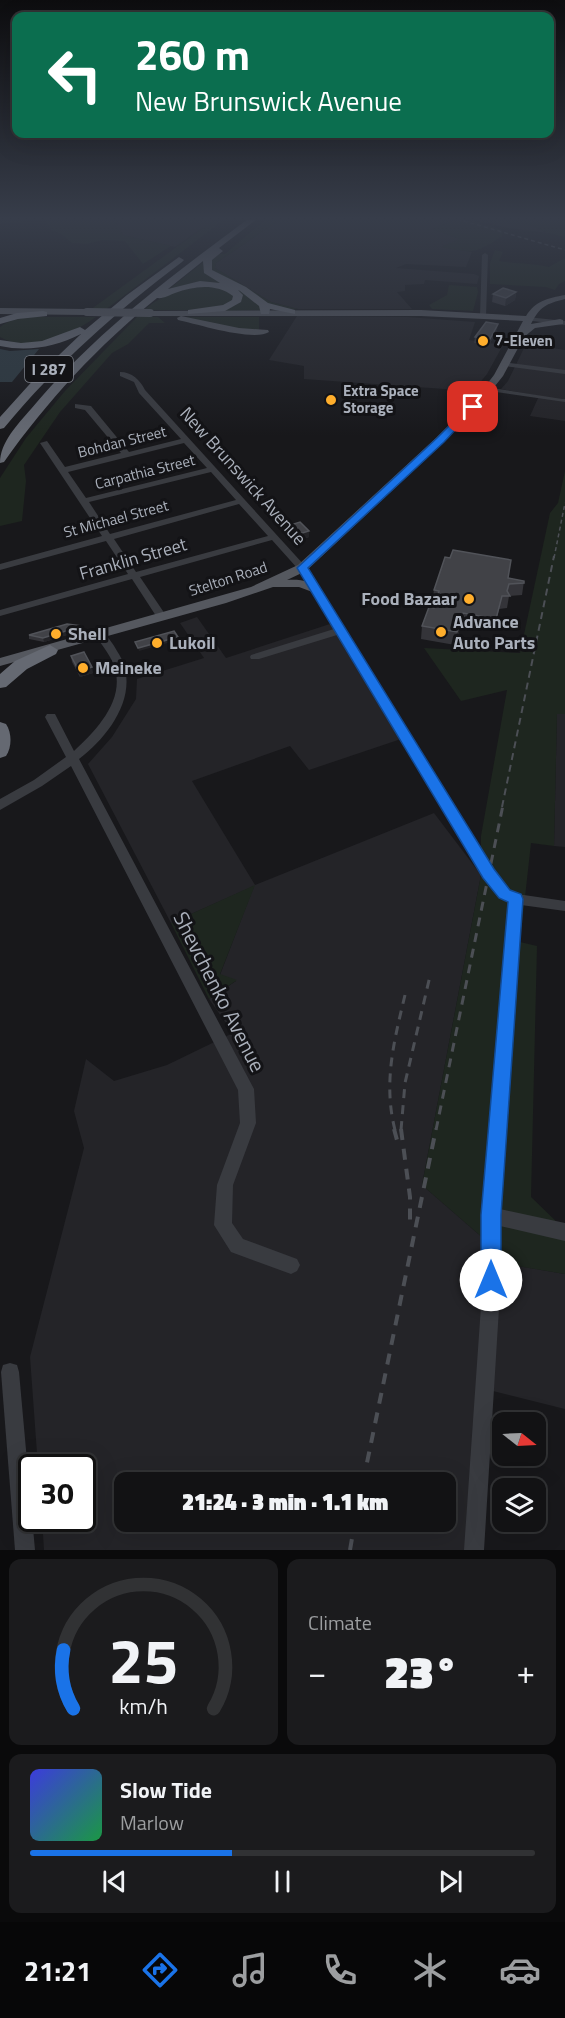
<!DOCTYPE html>
<html lang="en">
<head>
<meta charset="utf-8">
<style>
	:root { --surface:#121214; --page:#1b1b1d; --text:#f1f3f6; --muted:#9c9ea0; --line:#313234; --accent:#1a73e8 }
	body { margin:0; font-family:"Titillium Web",sans-serif; background:var(--page); color:var(--text); height:100vh; display:flex; flex-direction:column; font-size:22px; white-space:nowrap }
	* { box-sizing:border-box; margin:0 }
	p { font-size:20px; color:var(--muted) }
	.icon { flex:none; width:33px; height:33px; fill:none; stroke:currentColor; stroke-width:2; stroke-linecap:round; stroke-linejoin:round }
	.map { position:relative; height:1550px; overflow:hidden }
	.sheet { display:flex; flex-direction:column; gap:9px; padding:9px; background:#0a0a0b; flex:1 }
	.sheet>* { flex:none }
	.top-card { position:absolute; left:12px; top:12px; width:542px; height:126px; border-radius:12px; box-shadow:0 6px 24px #0002,0 0 0 2px var(--line); background:#0b6e4f; color:#fff; overflow:hidden }
	.needle { width:39px; rotate:108deg }
	.controls { position:absolute; left:492px; top:1412px; display:grid; gap:12px }
	.controls a { display:grid; place-items:center; width:54px; height:54px; border-radius:12px; background:var(--surface); box-shadow:0 6px 24px #0002,0 0 0 2px var(--line); font-size:30px }
	.speed { position:absolute; left:18px; top:1454px; display:flex; gap:12px; font-size:30px; font-weight:700; text-align:center }
	.speed>* { display:grid; place-content:center; width:78px; height:78px; border-radius:50%; background:var(--surface); box-shadow:0 6px 24px #0002,0 0 0 2px var(--line); line-height:1 }
	.speed .limit { border:3px solid #111; border-radius:9px; background:#fff; color:#111 }
	.pin { position:absolute; display:grid; place-items:center; width:51px; height:51px; color:#fff; margin:-26px; border-radius:12px; box-shadow:0 3px 9px #0006 }
	.me { position:absolute; width:66px; margin:-33px; rotate:0deg; stroke-linejoin:round; filter:drop-shadow(0 0 4px #0008) }
	.turn { display:flex; align-items:center; gap:21px; height:126px; padding:0 24px; font-size:27px }
	.turn .icon { width:78px; height:78px; stroke-width:2.5 }
	.turn b { display:block; font-size:42px; line-height:51px }
	.big { font-size:45px; font-weight:800; line-height:1.1 }
	.sheet .card { flex:1; display:flex; flex-direction:column; justify-content:center; gap:9px; min-width:0; padding:0 21px; border-radius:12px; background:var(--page) }
	.sheet .dial { align-items:center; gap:0 }
	.dial svg { height:156px; overflow:visible; fill:none; stroke:var(--line); stroke-width:7; stroke-linecap:round; text-anchor:middle }
	.dial text { fill:var(--text); stroke:none }
	.song { display:flex; align-items:center; gap:18px }
	.cover { width:72px; height:72px; border-radius:9px; background:linear-gradient(135deg,hsl(240 70% 55%),hsl(140 70% 35%)) }
	.played { height:6px; border-radius:3px; background:linear-gradient(90deg,var(--accent) 40%,var(--line) 40%) }
	.keys { display:flex; justify-content:space-around; direction:ltr }
	.heat { display:flex; justify-content:space-between; align-items:center; font-size:33px; direction:ltr }
	.sheet .tiles { flex:1; display:grid; gap:9px; grid-template-columns:1fr 1fr }
	.card:last-child { grid-column:span 2 }
	.trip { position:absolute; left:114px; top:1472px; width:342px; height:60px; border-radius:12px; background:var(--surface); box-shadow:0 6px 24px #0002,0 0 0 2px var(--line); font-weight:800; line-height:60px; text-align:center }
	.dock { display:flex; height:96px; justify-content:space-around; align-items:center; background:#070708; color:var(--muted) }
	.dock .icon { width:42px; height:42px }
	.dock .selected { color:var(--accent) }
	.dock b { font-size:27px; color:var(--text) }
	.map>svg:first-child { display:block }
	.built { fill:#242428; fill-rule:evenodd }
	.green { fill:#1e261f }
	.water { fill:#2d3940 }
	.lines { fill:none; stroke-linecap:round; stroke-linejoin:round }
	.minor { fill:#393b40; fill-rule:evenodd }
	.major { fill:#55585f; fill-rule:evenodd }
	.highway { fill:#656972; fill-rule:evenodd }
	.rail-far3 { stroke:#4c4f55; stroke-width:1.5; stroke-dasharray:4 3; stroke-linecap:butt }
	.rail-far2 { stroke:#4c4f55; stroke-width:2; stroke-dasharray:7 5; stroke-linecap:butt }
	.rail-far1 { stroke:#4c4f55; stroke-width:3; stroke-dasharray:9 7; stroke-linecap:butt }
	.rail { stroke:#4c4f55; stroke-width:4; stroke-dasharray:11 9; stroke-linecap:butt }
	.major-bridge { stroke:#55585f; stroke-width:8 }
	.wall { fill:#343439 }
	.shaded-wall { fill:#232327 }
	.building { fill:#414247; stroke:#515359; stroke-width:1.5 }
	.route { fill:#1a73e8; stroke:#114b97; stroke-width:1.5 }
	.poi-dot { fill:#ffae2c; stroke:#131316; stroke-width:2 }
	.labels { text-anchor:middle; stroke-width:6; stroke-linejoin:round; paint-order:stroke }
	.far-poi-label { font-size:15px; font-weight:bold; fill:#aab0bb; stroke:#131316; text-anchor:start }
	.far-street-label { font-size:15px; fill:#aab0bb; stroke:#131316 }
	.shield { fill:#131316; stroke:#7d818a; stroke-width:1.5 }
	.shield-label { font-size:16px; font-weight:bold; fill:#aab0bb }
	.street-label { font-size:18px; fill:#aab0bb; stroke:#131316 }
	.poi-label { font-size:18px; font-weight:bold; fill:#aab0bb; stroke:#131316; text-anchor:start }
	.near-street-label { font-size:21px; fill:#aab0bb; stroke:#131316 }
</style>
</head>
<body>
<div class="map">
<svg width="565" height="1550" viewBox="0 0 565 1550">
	<rect width="100%" height="100%" fill="#18181b"/>
	<g class="built">
		<polygon points="114,219 215,219 175,247 123,235"/>
		<polygon points="281,219 456,219 432,229 460,239 442,247 472,252 466,267 406,264 396,268 474,274 479,276 477,284 425,280 424,284 405,285 405,291 397,292 412,309 298,309 271,302 215,268 216,263"/>
		<polygon points="470,219 537,219 535,222 525,223 548,233 508,228"/>
		<polygon points="297,316 407,317 475,322 469,340 503,345 487,374 473,391 304,379 304,366 269,360"/>
		<polygon points="526,344 565,350 565,421 530,416 539,396 501,389 508,381"/>
		<path d="M197 617 226 658 333 623 404 738 309 770 290 746 192 781 255 885 434 813 481 875 422 1185 491 1245 489 1261 565 1274V1409L489 1390 478 1550H44L42 1518H82V1467H38L30 1357 84 1148 74 1111 86 1059 114 1081 167 1065 233 1033 209 999 236 981 220 975 254 886 171 923 88 764 112 737 136 699 137 679 204 658 180 623ZM124 1482H446V1521H124Z"/>
		<polygon points="557,713 565,714 565,847 554,846"/>
	</g>
	<g class="green">
		<polygon points="0,219 114,219 123,235 171,246 143,264 125,241 102,240 87,244 72,243 60,233 52,231 45,219 0,224"/>
		<polygon points="215,219 225,219 105,310 90,310"/>
		<polygon points="266,219 281,219 216,263 215,268 271,302 298,309 281,310 271,306 212,273 209,263 217,254 225,254"/>
		<path d="M457 219H466L503 230 502 236C474 255 473 253 441 247L459 239 432 229Z"/>
		<polygon points="537,219 565,219 565,237 548,233 523,222 535,222"/>
		<path d="M495 250 503 252 499 261C516 264 532 263 549 267L565 258V281L559 284 555 290 546 287 490 284V263Z"/>
		<polygon points="206,260 203,266 206,272 233,286 262,305 263,310 222,311 236,305 241,299 223,285 169,289"/>
		<polygon points="449,285 477,287 478,292 473,311 432,309 429,305 447,295"/>
		<path d="M216 286 236 296 231 304 194 310H144C167 291 188 287 216 286Z"/>
		<polygon points="138,316 158,317 165,323 149,323 128,344 112,353 60,412 24,465 26,481 22,521 0,526 0,478 26,438 65,391"/>
		<path d="M34 317H96C72 334 30 354 0 337V327C10 319 22 318 34 317Z"/>
		<polygon points="182,317 259,317 259,330 240,330"/>
		<polygon points="565,471 565,714 557,714 554,846 531,843 520,942 537,946 531,1197 561,1226 565,1227 565,1274 488,1261 491,1245 422,1185 481,875 481,836 507,690 461,701 424,648 520,653 550,513 558,503"/>
		<polygon points="255,885 220,974 237,980 209,999 171,923"/>
	</g>
	<polygon class="water" points="0,349 10,351 39,349 12,382 0,382"/>
	<g class="lines">
		<g class="minor">
			<polygon points="485,253 488,255 486,316 483,318 480,316 482,255"/>
			<polygon points="527,317 565,321 565,325 525,320 525,318"/>
			<polygon points="502,362 565,370 565,374 505,366 501,364"/>
			<path d="M120 372C132 372 140 380 145 390L305 566 493 870 510 890 517 894 565 901V911L521 905 500 1209 565 1223V1241L500 1226V1292L484 1550H464L482 1292V1216L508 902 500 898 483 878 337 635 259 659H251L250 657 251 655 334 629 298 569 272 540 140 577 167 617 166 619H158L132 579 0 616V610L128 574 106 541 0 570V564L102 536 40 443 47 441 65 467 121 453 85 410 75 408V404L91 406 129 452 181 439 139 393 134 382 120 376ZM184 443 207 468 86 498 68 472ZM211 472 236 500 110 534 89 502ZM239 504 268 536 136 572 114 539Z"/>
			<polygon points="486,387 562,399 565,399 565,402 489,391 485,389"/>
			<path d="M99 631C107 634 113 644 117 651 143 690 111 735 79 759L254 1089 256 1123 233 1185 232 1223 243 1239 297 1259 300 1265 297 1271 291 1274 231 1252 214 1225 217 1185 240 1123 238 1090 71 766 42 786 0 810V799L34 780 66 757 45 717 47 714H55L74 751C97 730 126 699 114 666 110 654 101 644 94 634Z"/>
			<polygon points="10,1363 17,1365 19,1372 35,1550 15,1550 1,1372 3,1365"/>
		</g>
		<g class="major">
			<path d="M565 295V299C546 304 540 306 531 324L560 319 563 320V324L535 328 524 337 503 376 483 401 444 442 306 571 287 580C300 579 312 581 321 589L319 592 315 593 299 587H273L226 603 0 666V658L251 587 298 565 436 438 477 397 494 375 523 321 421 316H181L239 328 268 330 269 332C254 342 197 324 178 320L177 318 181 316H150L146 313 147 311 421 310 526 316C535 301 548 298 565 295Z"/>
			<polygon points="0,308 87,309 91,312 87,315 0,314"/>
		</g>
		<g class="highway">
			<path d="M248 219H257L219 248 223 251 212 260V270L246 287 268 303 295 310V314L270 309 269 314H261L259 306 240 291 238 290 243 295 241 302 225 311 188 314V310L223 305 232 300 233 296C216 283 194 286 175 293 169 295 164 299 157 298 98 346 48 400 4 462L0 463C0 442 18 424 31 409 94 334 171 276 248 219ZM203 261 204 273 220 283 200 281 168 289Z"/>
			<path d="M179 257 184 260 182 262C117 311 57 364 4 428L0 429V417L37 376 81 334C55 347 28 352 0 346V340L21 343 42 341 80 327 85 330 127 295Z"/>
			<polygon points="43,311 47,312 47,316 18,319 0,324 0,318 17,313"/>
			<polygon points="50,645 58,650 56,654 27,669 6,687 0,688 0,674 15,661"/>
			<path d="M0 722 6 724C12 733 12 747 6 756L0 758Z"/>
		</g>
		<g class="rail-far3">
			<polyline points="457,219 565,250"/>
			<polyline points="554,558 565,503"/>
		</g>
		<polyline class="rail-far2" points="502,807 554,556"/>
		<g class="rail-far1">
			<path d="M395 1130C383 1083 394 1041 405 995"/>
			<polyline points="401,1130 405,1083 430,976"/>
			<polyline points="436,1130 503,805"/>
		</g>
		<g class="rail">
			<polyline points="394,1129 397,1140"/>
			<polyline points="401,1129 410,1197 410,1224"/>
			<polyline points="363,1482 436,1129"/>
			<polyline points="350,1550 355,1521"/>
		</g>
		<polyline class="major-bridge" points="87,312 150,313"/>
	</g>
	<g class="wall">
		<polygon points="516,292 515,300 505,306 492,302 493,294"/>
		<polygon points="497,330 489,345 474,343 475,337"/>
		<polygon points="287,526 309,537 296,541 287,532"/>
		<polygon points="508,578 524,581 522,595 509,596 507,608 499,609 494,631 461,625 455,645 421,639 422,626 434,608 435,603 432,602 434,590"/>
		<polygon points="83,630 44,642 29,639 29,635"/>
		<polygon points="71,656 93,673 80,677 72,662"/>
	</g>
	<g class="shaded-wall">
		<polygon points="516,292 515,300 505,306 506,298"/>
		<polygon points="498,324 497,330 489,345 490,339"/>
		<polygon points="309,531 309,537 296,541 296,535"/>
		<polygon points="463,613 461,625 455,645 457,632"/>
		<polygon points="82,626 83,630 44,642 43,638"/>
		<polygon points="178,637 178,640 139,651 138,648"/>
		<polygon points="92,667 93,673 80,677 79,671"/>
	</g>
	<g class="building">
		<polygon points="503,288 516,292 506,298 493,294"/>
		<polygon points="486,322 498,324 490,339 475,337"/>
		<polygon points="300,522 309,531 296,535 287,526"/>
		<polygon points="453,550 511,560 508,578 524,581 524,583 509,584 507,591 510,596 502,596 496,619 463,613 457,632 422,626 429,607 434,608 439,591 434,590 445,557 450,558"/>
		<polygon points="67,624 82,626 43,638 29,635"/>
		<polygon points="174,631 178,637 138,648 135,642"/>
		<polygon points="84,652 92,667 79,671 71,656"/>
	</g>
	<linearGradient id="sky" x2="0" y2="1"><stop stop-color="#0d0d0f"/><stop offset="0.5" stop-color="#373d4a"/><stop offset="1" stop-color="#373d4a" stop-opacity="0"/></linearGradient>
	<rect width="565" height="436" fill="url(#sky)"/>
	<polygon class="route" points="470,405 477,407 444,442 308,568 494,869 510,890 521,894 523,899 501,1215 501,1280 498,1287 491,1290 484,1287 481,1280 481,1215 508,902 499,898 483,878 297,568 437,438"/>
	<g class="poi-dot">
		<circle cx="483" cy="341" r="6"/>
		<circle cx="331" cy="400" r="6"/>
		<circle cx="469" cy="599" r="6"/>
		<circle cx="441" cy="632" r="6"/>
		<circle cx="56" cy="634" r="6"/>
		<circle cx="157" cy="643" r="6"/>
		<circle cx="83" cy="668" r="6"/>
	</g>
	<g class="labels">
		<g class="far-poi-label">
			<text x="495" y="346">7-Eleven</text>
			<text x="343" y="396">Extra Space<tspan x="343" dy="17">Storage</tspan></text>
		</g>
		<g class="far-street-label">
			<text transform="translate(122 442) rotate(-14)" y="5">Bohdan Street</text>
			<text transform="translate(145 472) rotate(-14)" y="5">Carpathia Street</text>
			<text transform="translate(116 519) rotate(-15)" y="5">St Michael Street</text>
			<text transform="translate(228 579) rotate(-18)" y="5">Stelton Road</text>
		</g>
		<rect class="shield" x="25" y="356" width="48" height="26" rx="4.5"/>
		<g class="shield-label">
			<text x="49" y="375">I 287</text>
		</g>
		<g class="street-label">
			<text transform="translate(243 476) rotate(48)" y="6">New Brunswick Avenue</text>
			<text transform="translate(133 559) rotate(-16)" y="6">Franklin Street</text>
		</g>
		<g class="poi-label">
			<text x="457" y="605" text-anchor="end">Food Bazaar</text>
			<text x="453" y="628">Advance<tspan x="453" dy="21">Auto Parts</tspan></text>
			<text x="68" y="640">Shell</text>
			<text x="169" y="649">Lukoil</text>
			<text x="95" y="674">Meineke</text>
		</g>
		<g class="near-street-label">
			<text transform="translate(219 992) rotate(63)" y="7">Shevchenko Avenue</text>
		</g>
	</g>
</svg>
<div class="controls">
<a><svg class="needle" viewBox="-14 -14 28 28"><path d="M0-13l5 13h-10z" fill="#e53935"/><path d="M0 13l5-13h-10z" fill="#9c9ea0"/></svg></a>
<a><svg class="icon" aria-label="layers" viewBox="0 0 24 24"><path d="M12 4l9 5-9 5-9-5zM3 14l9 5 9-5"/></svg></a>
</div>
<div class="speed"><div class="limit">30</div></div>
<div class="pin" style="left:473px;top:407px;background:#d93025"><svg class="icon" aria-label="arrive" viewBox="0 0 24 24"><path d="M6 21V4h12l-3 4 3 4H6"/></svg></div>
<svg class="me" style="left:491px;top:1280px" viewBox="-20 -20 40 40"><circle r="19" fill="#fff"/><path d="M0-13L10 11 0 6-10 11z" fill="#1a73e8"/></svg>
<div class="trip">21:24 · 3 min · 1.1 km</div>
<div class="top-card">
<div class="turn"><svg class="icon" aria-label="left" viewBox="0 0 24 24"><path d="M17 20v-9H6M10 6l-5 5 5 5"/></svg><div><b>260 m</b>New Brunswick Avenue</div></div>
</div>
</div>
<section class="sheet">
<div class="tiles">
<div class="card dial"><svg viewBox="0 0 100 80">
<path d="M14 69A42 42 0 1 1 86 69"/>
<path d="M14 69A42 42 0 0 1 9 39" stroke="#1a73e8"/>
<text x="50" y="56" font-size="32" font-weight="700">25</text>
<text x="50" y="72" font-size="11">km/h</text>
</svg></div>
<div class="card"><p>Climate</p>
<div class="heat"><a>−</a><b class="big">23°</b><a>+</a></div>
</div>
<div class="card">
<div class="song"><i class="cover"></i><div><b>Slow Tide</b><p>Marlow</p></div></div>
<div class="played"></div>
<div class="keys"><svg class="icon" aria-label="previous" viewBox="0 0 24 24"><path d="M18 5L8 12l10 7zM5 5v14"/></svg><svg class="icon" aria-label="pause" viewBox="0 0 24 24"><path d="M8 5v14M16 5v14"/></svg><svg class="icon" aria-label="next" viewBox="0 0 24 24"><path d="M6 5l10 7-10 7zM19 5v14"/></svg></div>
</div>
</div>
</section>
<nav class="dock">
<b>21:21</b>
<svg class="icon selected" aria-label="directions" viewBox="0 0 24 24"><path d="M12 3l9 9-9 9-9-9zM9 14v-3h6M13 9l2 2-2 2"/></svg>
<svg class="icon" aria-label="music" viewBox="0 0 24 24"><path d="M9 18V5l10-2v13"/><circle cx="6" cy="18" r="3"/><circle cx="16" cy="16" r="3"/></svg>
<svg class="icon" aria-label="phone" viewBox="0 0 24 24"><path d="M5 4h4l2 5-3 2q2 4 5 5l2-3 5 2v4C11 20 4 13 5 4z"/></svg>
<svg class="icon" aria-label="climate" viewBox="0 0 24 24"><path d="M12 3v18M4 7l16 10M4 17L20 7"/></svg>
<svg class="icon" aria-label="car" viewBox="0 0 24 24"><path d="M5 17H2v-5l4-1 3-4h7l3 4 3 1v5h-3M9 17h6M6 11h13"/><circle cx="7" cy="17" r="2"/><circle cx="17" cy="17" r="2"/></svg>
</nav>
</body>
</html>
